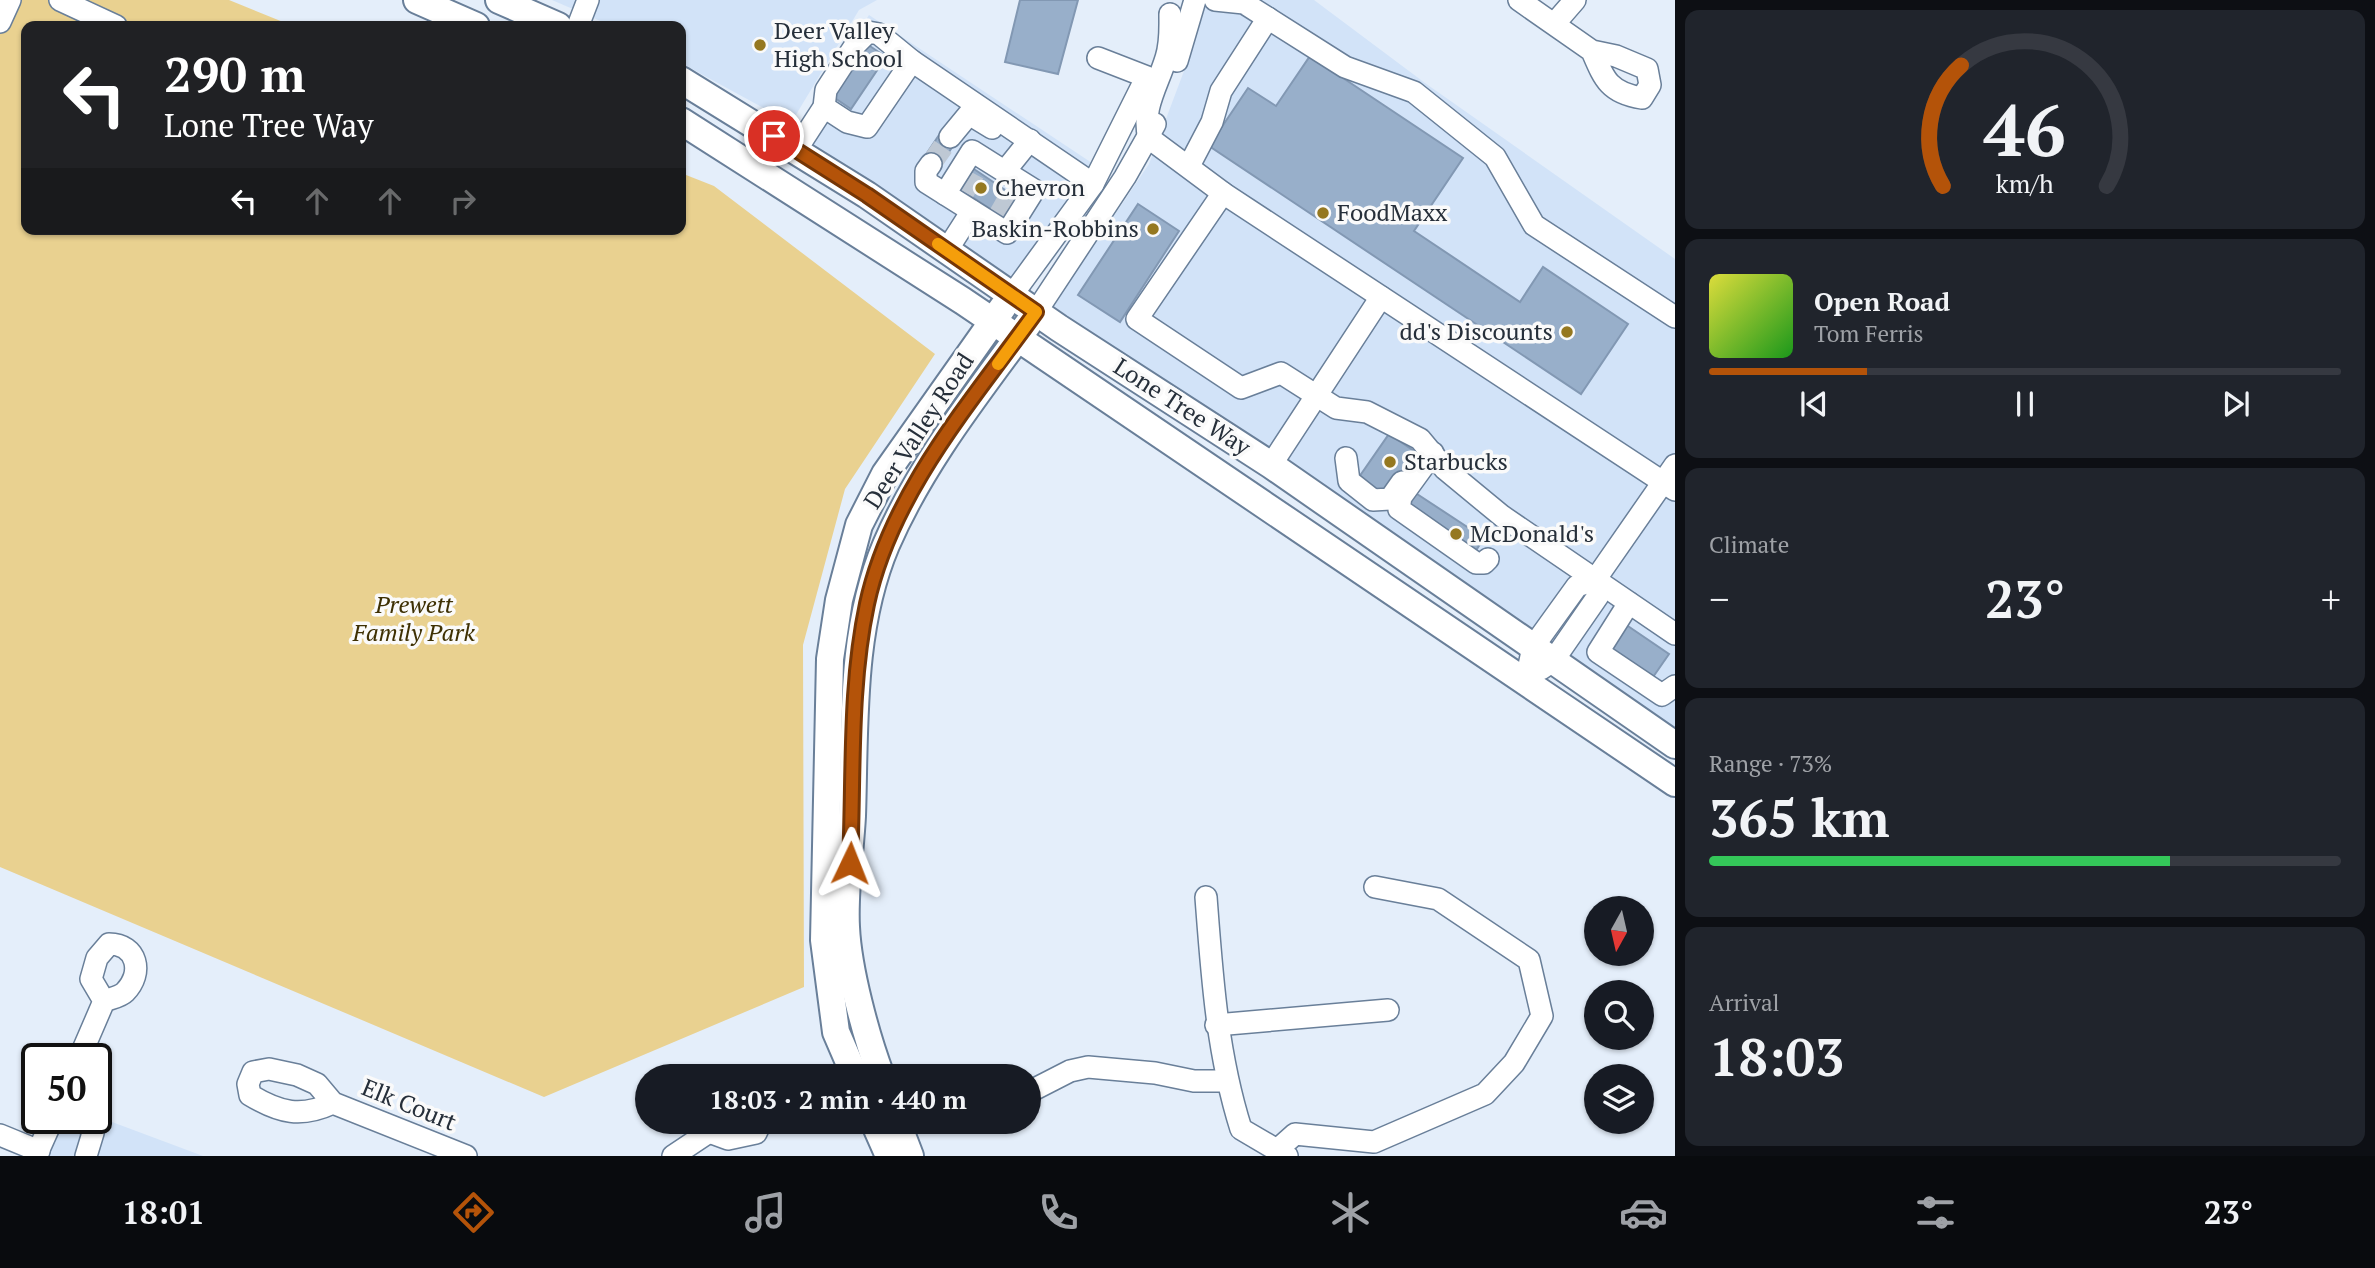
<!DOCTYPE html>
<html lang="en">
<head>
<meta charset="utf-8">
<style>
	:root { --surface:#171b24; --page:#20242c; --text:#f1f3f6; --muted:#9ea1a6; --line:#363941; --accent:#b45309 }
	body { margin:0; font-family:"PT Serif",serif; background:var(--page); color:var(--text); height:100vh; display:flex; flex-direction:column; font-size:26px; white-space:nowrap }
	* { box-sizing:border-box; margin:0 }
	p { font-size:23px; color:var(--muted) }
	.icon { flex:none; width:38px; height:38px; fill:none; stroke:currentColor; stroke-width:2; stroke-linecap:round; stroke-linejoin:round }
	.map { position:relative; flex:1; overflow:hidden }
	.drawer { display:flex; flex-direction:column; gap:10px; padding:10px; background:#0d0f14; width:700px }
	.drawer>* { flex:none }
	.hud { position:absolute; left:21px; top:21px; width:665px; height:214px; border-radius:14px; box-shadow:0 2px 5px #0004; background:#202124; color:#fff; overflow:hidden }
	.needle { width:46px; rotate:188deg }
	.fabs { position:absolute; left:1584px; top:896px; display:grid; gap:14px }
	.fabs a { display:grid; place-items:center; width:70px; height:70px; border-radius:50%; background:var(--surface); box-shadow:0 2px 5px #0004; font-size:35px }
	.speed { position:absolute; left:21px; top:1043px; display:flex; gap:14px; font-size:35px; font-weight:700; text-align:center }
	.speed>* { display:grid; place-content:center; width:91px; height:91px; border-radius:50%; background:var(--surface); box-shadow:0 2px 5px #0004; line-height:1 }
	.speed .limit { border:4px solid #111; border-radius:10px; background:#fff; color:#111 }
	.pin { position:absolute; display:grid; place-items:center; width:60px; height:60px; color:#fff; margin:-30px; border:4px solid #fff; border-radius:50%; box-shadow:0 2px 7px #0007 }
	.me { position:absolute; width:77px; margin:-38px; rotate:2deg; stroke-linejoin:round; filter:drop-shadow(0 0 5px #0008) }
	.turn { display:flex; align-items:center; gap:24px; height:147px; padding:0 28px; font-size:32px }
	.turn .icon { width:91px; height:91px; stroke-width:2.5 }
	.turn b { display:block; font-size:49px; line-height:60px }
	.lanes { display:flex; align-items:center; height:66px; padding:0 28px; background:#0003; justify-content:center; gap:35px; direction:ltr }
	.lanes .off { opacity:.35 }
	.big { font-size:52px; font-weight:600; line-height:1.1 }
	.drawer .widget { flex:1; display:flex; flex-direction:column; justify-content:center; gap:10px; min-width:0; padding:0 24px; border-radius:14px; background:var(--page) }
	.drawer .dial { align-items:center; gap:0 }
	.dial svg { height:182px; overflow:visible; fill:none; stroke:var(--line); stroke-width:7; stroke-linecap:round; text-anchor:middle }
	.dial text { fill:var(--text); stroke:none }
	.song { display:flex; align-items:center; gap:21px }
	.cover { width:84px; height:84px; border-radius:10px; background:linear-gradient(135deg,hsl(60 70% 55%),hsl(120 70% 35%)) }
	.played { height:7px; border-radius:4px; background:linear-gradient(90deg,var(--accent) 25%,var(--line) 25%) }
	.keys { display:flex; justify-content:space-around; direction:ltr }
	.heat { display:flex; justify-content:space-between; align-items:center; font-size:38px; direction:ltr }
	.charge { height:10px; border-radius:5px; background:linear-gradient(90deg,#34c759 73%,var(--line) 0) }
	.trip { position:absolute; left:635px; top:1064px; width:406px; height:70px; border-radius:35px; background:var(--surface); box-shadow:0 2px 5px #0004; font-weight:600; line-height:70px; text-align:center }
	.tab-bar { display:flex; height:112px; justify-content:space-around; align-items:center; background:#090b0e; color:var(--muted) }
	.tab-bar .icon { width:49px; height:49px }
	.tab-bar .selected { color:var(--accent) }
	.tab-bar b { font-size:32px; color:var(--text) }
	main { display:flex; flex:1; min-height:0 }
	.map>svg:first-child { display:block }
	.built { fill:#d2e3f8 }
	.green { fill:#e9d190 }
	.building { fill:#98afca; stroke:#8298b3; stroke-width:2 }
	.lines { fill:none; stroke-linecap:round; stroke-linejoin:round }
	.minor-tunnel { stroke:#bec8d4; stroke-width:21; stroke-dasharray:21 10; stroke-linecap:butt }
	.minor-casing { stroke:#697f99; stroke-width:24 }
	.major-casing { stroke:#697f99; stroke-width:30 }
	.minor { stroke:#fff; stroke-width:21 }
	.major { stroke:#fff; stroke-width:26 }
	.route-casing { stroke:#753606; stroke-width:18 }
	.route { stroke:#b45309; stroke-width:12 }
	.slow { stroke:#f59e0b; stroke-width:12 }
	.poi-dot { fill:#957820; stroke:#fafafa; stroke-width:2.5 }
	.labels { text-anchor:middle; stroke-width:7; stroke-linejoin:round; paint-order:stroke }
	.poi-label { font-size:24px; fill:#262f3a; stroke:#fafafa; text-anchor:start }
	.street-label { font-size:24px; fill:#262f3a; stroke:#fafafa }
	.park-label { font-size:24px; font-style:italic; fill:#3e3003; stroke:#fafafa }
</style>
</head>
<body>
<main>
<div class="map">
<svg width="1675" height="1156" viewBox="0 0 1675 1156">
	<rect width="100%" height="100%" fill="#e4eefa"/>
	<g class="built">
		<polygon points="552,0 877,0 859,10 791,123 681,63 681,26 612,26"/>
		<polygon points="1199,0 1314,0 1425,83 1675,259 1675,730 1053,306 1149,164 1187,63"/>
		<polygon points="869,15 1095,165 1011,280 792,139"/>
		<polygon points="96,1116 203,1156 45,1156 58,1118"/>
	</g>
	<polygon class="green" points="0,0 229,0 293,26 26,26 26,229 681,229 681,173 714,186 935,354 845,489 803,645 804,987 544,1097 0,867"/>
	<g class="building">
		<polygon points="1020,0 1078,0 1058,74 1005,62"/>
		<polygon points="861,40 886,57 851,109 826,92"/>
		<polygon points="1310,56 1463,158 1414,231 1520,302 1543,267 1628,324 1581,394 1209,146 1248,88 1276,106"/>
		<polygon points="941,132 956,141 938,169 923,159"/>
		<polygon points="968,165 1017,198 1004,218 954,185"/>
		<polygon points="1138,204 1179,231 1120,322 1078,295"/>
		<polygon points="1389,434 1417,453 1394,488 1381,496 1357,480"/>
		<polygon points="1414,492 1484,538 1473,555 1403,508"/>
		<polygon points="1622,622 1669,654 1651,680 1604,649"/>
	</g>
	<g class="lines">
		<g class="minor-tunnel">
			<polyline points="931,164 950,137"/>
			<polyline points="964,192 976,170"/>
			<polyline points="999,215 1011,194"/>
		</g>
		<defs>
			<g id="minor">
				<polyline points="60,0 116,26"/>
				<polyline points="1215,0 1244,3 1345,67 1414,92 1495,157 1534,225 1675,317"/>
				<path d="M1519 0 1592 51 1616 56 1647 69 1650 85 1642 98C1609 93 1604 79 1592 51"/>
				<path d="M1170 14C1170 29 1171 43 1166 58 1158 85 1141 109 1149 138L1223 193 1675 490"/>
				<polyline points="0,22 10,0"/>
				<polyline points="1555,23 1575,0"/>
				<polyline points="578,26 588,0"/>
				<polyline points="1098,58 1147,77"/>
				<polyline points="1177,61 1195,0"/>
				<polyline points="824,107 847,122 867,127 912,61"/>
				<polyline points="950,137 969,114 992,128"/>
				<polyline points="796,150 824,107 826,90 856,44 868,32 879,34 912,61 1093,184"/>
				<polygon points="972,151 1034,190 1007,233 945,194"/>
				<polyline points="931,164 926,171 926,182 945,194"/>
				<polyline points="1189,166 1212,122 1221,91 1268,18"/>
				<polyline points="1005,171 1030,140"/>
				<polyline points="1223,193 1137,319 1241,388 1281,373 1336,408 1367,412 1420,439 1445,469 1502,516 1675,634"/>
				<polyline points="947,250 972,211"/>
				<polyline points="1012,295 1093,184 1146,78"/>
				<polyline points="1036,312 1125,177 1155,124"/>
				<polyline points="1433,453 1401,497 1399,509 1476,563 1484,563 1488,559"/>
				<polyline points="1346,458 1349,481 1373,500 1390,499 1402,482"/>
				<polyline points="1271,465 1381,297"/>
				<polyline points="1629,603 1598,652 1662,695 1675,686"/>
				<polyline points="1541,669 1553,661 1598,596 1595,580"/>
				<polyline points="1526,680 1533,647 1577,586 1595,580 1675,465"/>
				<path d="M1206 897C1212 976 1217 1053 1241 1129L1287 1156"/>
				<polyline points="1216,1025 1388,1010"/>
				<path d="M79 1059 104 1001C111 998 120 997 125 992 144 973 137 944 109 944L97 958 91 979 104 1001"/>
				<polyline points="1029,1092 1070,1071 1088,1067 1155,1073 1194,1081 1226,1081"/>
				<path d="M333 1103C301 1118 280 1113 250 1095L248 1084 253 1072 269 1069 297 1075 317 1084 333 1103 466 1156"/>
				<polyline points="77,1118 89,1126 93,1133 86,1156"/>
				<polyline points="709,1132 728,1139 756,1133 761,1122"/>
				<polyline points="0,1135 39,1151"/>
				<polyline points="1277,1150 1295,1134 1374,1142 1485,1094 1514,1063 1542,1016 1529,960 1438,899 1375,887"/>
				<polyline points="36,1156 53,1118"/>
				<polyline points="673,1156 709,1132 712,1122"/>
			</g>
			<g id="major">
				<polyline points="417,0 476,26"/>
				<polyline points="499,0 558,26"/>
				<polyline points="681,80 867,195 1059,328 1271,465 1675,745"/>
				<polyline points="681,121 963,301 1675,783"/>
				<polyline points="855,1076 836,1032 824,940 830,659 839,600 859,525 885,474 1003,307"/>
				<path d="M881 1076C866 1036 848 970 846 927 844 891 850 853 852 816 855 727 850 630 886 545 921 464 976 395 1028 324"/>
				<polyline points="874,1122 889,1156"/>
				<polyline points="897,1122 910,1156"/>
			</g>
		</defs>
		<use href="#minor" class="minor-casing"/>
		<use href="#major" class="major-casing"/>
		<use href="#minor" class="minor"/>
		<use href="#major" class="major"/>
	</g>
	<g class="lines">
		<defs>
			<path id="route" d="M774 136 867 195 1036 312C971 402 891 493 867 604 849 688 854 777 850 863"/>
		</defs>
		<use href="#route" class="route-casing"/>
		<use href="#route" class="route"/>
		<polyline class="slow" points="938,244 1036,312 998,364"/>
	</g>
	<g class="poi-dot">
		<circle cx="760" cy="45" r="7"/>
		<circle cx="981" cy="188" r="7"/>
		<circle cx="1323" cy="213" r="7"/>
		<circle cx="1153" cy="229" r="7"/>
		<circle cx="1567" cy="332" r="7"/>
		<circle cx="1390" cy="462" r="7"/>
		<circle cx="1456" cy="534" r="7"/>
	</g>
	<g class="labels">
		<g class="poi-label">
			<text x="774" y="39">Deer Valley<tspan x="774" dy="28">High School</tspan></text>
			<text x="995" y="196">Chevron</text>
			<text x="1337" y="221">FoodMaxx</text>
			<text x="1139" y="237" text-anchor="end">Baskin-Robbins</text>
			<text x="1553" y="340" text-anchor="end">dd's Discounts</text>
			<text x="1404" y="470">Starbucks</text>
			<text x="1470" y="542">McDonald's</text>
		</g>
		<g class="street-label">
			<text transform="translate(1182 407) rotate(33)" y="8">Lone Tree Way</text>
			<text transform="translate(919 431) rotate(-57)" y="8">Deer Valley Road</text>
			<text transform="translate(409 1105) rotate(22)" y="8">Elk Court</text>
		</g>
		<g class="park-label">
			<text x="414" y="613">Prewett<tspan x="414" dy="28">Family Park</tspan></text>
		</g>
	</g>
</svg>
<div class="fabs">
<a><svg class="needle" viewBox="-14 -14 28 28"><path d="M0-13l5 13h-10z" fill="#e53935"/><path d="M0 13l5-13h-10z" fill="#9ea1a6"/></svg></a>
<a><svg class="icon" aria-label="search" viewBox="0 0 24 24"><circle cx="10" cy="10" r="6"/><path d="M15 15l6 6"/></svg></a>
<a><svg class="icon" aria-label="layers" viewBox="0 0 24 24"><path d="M12 4l9 5-9 5-9-5zM3 14l9 5 9-5"/></svg></a>
</div>
<div class="speed"><div class="limit">50</div></div>
<div class="pin" style="left:774px;top:136px;background:#d93025"><svg class="icon" aria-label="arrive" viewBox="0 0 24 24"><path d="M6 21V4h12l-3 4 3 4H6"/></svg></div>
<svg class="me" style="left:850px;top:863px" viewBox="-20 -20 40 40"><path d="M0-17L14 15 0 8-14 15z" fill="#b45309" stroke="#fff" stroke-width="4"/></svg>
<div class="trip">18:03 · 2 min · 440 m</div>
<div class="hud">
<div class="turn"><svg class="icon" aria-label="left" viewBox="0 0 24 24"><path d="M17 20v-9H6M10 6l-5 5 5 5"/></svg><div><b>290 m</b>Lone Tree Way</div></div>
<div class="lanes"><svg class="icon" aria-label="left" viewBox="0 0 24 24"><path d="M17 20v-9H6M10 6l-5 5 5 5"/></svg><svg class="icon off" aria-label="ahead" viewBox="0 0 24 24"><path d="M12 20V5M6 11l6-6 6 6"/></svg><svg class="icon off" aria-label="ahead" viewBox="0 0 24 24"><path d="M12 20V5M6 11l6-6 6 6"/></svg><svg class="icon off" aria-label="right" viewBox="0 0 24 24"><path d="M7 20v-9h11M14 6l5 5-5 5"/></svg></div>
</div>
</div>
<section class="drawer">
<div class="widget dial"><svg viewBox="0 0 100 80">
<path d="M14 69A42 42 0 1 1 86 69"/>
<path d="M14 69A42 42 0 0 1 22 16" stroke="#b45309"/>
<text x="50" y="56" font-size="32" font-weight="700">46</text>
<text x="50" y="72" font-size="11">km/h</text>
</svg></div>
<div class="widget">
<div class="song"><i class="cover"></i><div><b>Open Road</b><p>Tom Ferris</p></div></div>
<div class="played"></div>
<div class="keys"><svg class="icon" aria-label="previous" viewBox="0 0 24 24"><path d="M18 5L8 12l10 7zM5 5v14"/></svg><svg class="icon" aria-label="pause" viewBox="0 0 24 24"><path d="M8 5v14M16 5v14"/></svg><svg class="icon" aria-label="next" viewBox="0 0 24 24"><path d="M6 5l10 7-10 7zM19 5v14"/></svg></div>
</div>
<div class="widget"><p>Climate</p>
<div class="heat"><a>−</a><b class="big">23°</b><a>+</a></div>
</div>
<div class="widget"><p>Range · 73%</p><b class="big">365 km</b><div class="charge"></div></div>
<div class="widget"><p>Arrival</p><b class="big">18:03</b></div>
</section>
</main>
<nav class="tab-bar">
<b>18:01</b>
<svg class="icon selected" aria-label="directions" viewBox="0 0 24 24"><path d="M12 3l9 9-9 9-9-9zM9 14v-3h6M13 9l2 2-2 2"/></svg>
<svg class="icon" aria-label="music" viewBox="0 0 24 24"><path d="M9 18V5l10-2v13"/><circle cx="6" cy="18" r="3"/><circle cx="16" cy="16" r="3"/></svg>
<svg class="icon" aria-label="phone" viewBox="0 0 24 24"><path d="M5 4h4l2 5-3 2q2 4 5 5l2-3 5 2v4C11 20 4 13 5 4z"/></svg>
<svg class="icon" aria-label="climate" viewBox="0 0 24 24"><path d="M12 3v18M4 7l16 10M4 17L20 7"/></svg>
<svg class="icon" aria-label="car" viewBox="0 0 24 24"><path d="M5 17H2v-5l4-1 3-4h7l3 4 3 1v5h-3M9 17h6M6 11h13"/><circle cx="7" cy="17" r="2"/><circle cx="17" cy="17" r="2"/></svg>
<svg class="icon" aria-label="filters" viewBox="0 0 24 24"><path d="M4 7h16M4 17h16"/><circle cx="9" cy="7" r="2"/><circle cx="15" cy="17" r="2"/></svg>
<b>23°</b>
</nav>
</body>
</html>
